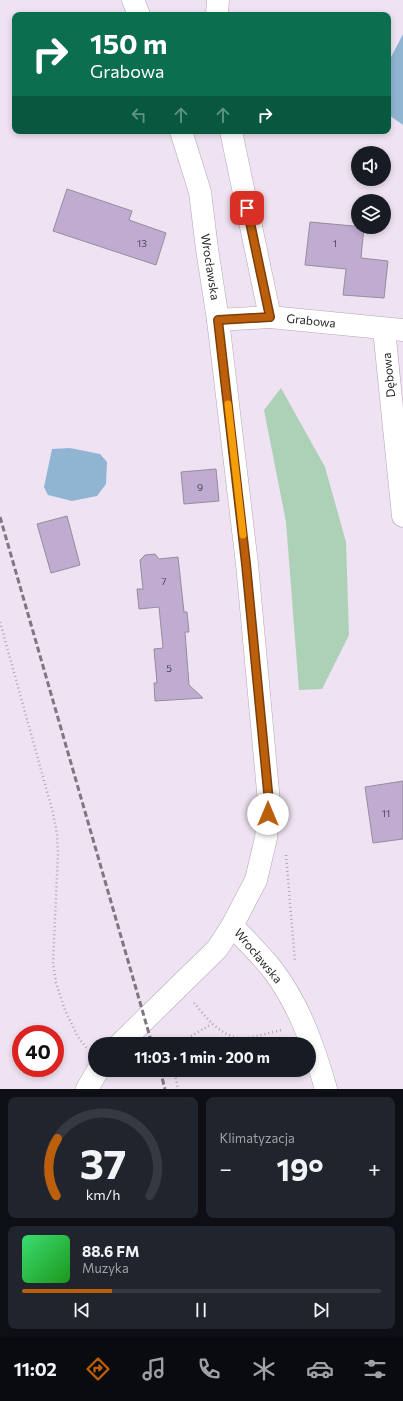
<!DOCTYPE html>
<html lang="pl">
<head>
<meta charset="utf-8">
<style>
	:root { --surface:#171b24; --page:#20242c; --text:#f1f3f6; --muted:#9ea1a6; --line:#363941; --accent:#bc5f0c }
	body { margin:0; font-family:Commissioner,sans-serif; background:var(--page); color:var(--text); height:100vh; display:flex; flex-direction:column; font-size:15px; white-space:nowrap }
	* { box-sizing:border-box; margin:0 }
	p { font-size:13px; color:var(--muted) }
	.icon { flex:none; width:22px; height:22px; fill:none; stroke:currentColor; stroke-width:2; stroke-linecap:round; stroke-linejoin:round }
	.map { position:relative; height:1089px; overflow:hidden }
	.details { display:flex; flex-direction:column; gap:8px; padding:8px; background:#0d0f14; flex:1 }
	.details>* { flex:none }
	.top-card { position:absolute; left:12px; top:12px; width:379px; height:122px; border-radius:8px; box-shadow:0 2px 6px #0003; background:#0b6e4f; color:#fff; overflow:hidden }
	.tools { position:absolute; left:351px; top:146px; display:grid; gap:8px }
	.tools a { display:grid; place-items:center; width:40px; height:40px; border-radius:50%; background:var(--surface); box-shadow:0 2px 6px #0003; font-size:20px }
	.speed { position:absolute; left:12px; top:1025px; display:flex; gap:8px; font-size:20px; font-weight:700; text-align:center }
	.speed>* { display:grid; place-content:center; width:52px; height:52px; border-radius:50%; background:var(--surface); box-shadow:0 2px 6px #0003; line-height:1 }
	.speed .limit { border:6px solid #d22; background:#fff; color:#111 }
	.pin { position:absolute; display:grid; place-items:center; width:34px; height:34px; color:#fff; margin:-17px; border-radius:8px; box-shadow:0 2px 6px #0006 }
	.me { position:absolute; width:44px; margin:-22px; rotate:0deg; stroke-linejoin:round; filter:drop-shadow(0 0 3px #0008) }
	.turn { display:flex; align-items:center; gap:14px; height:84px; padding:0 12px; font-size:18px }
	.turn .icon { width:52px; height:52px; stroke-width:2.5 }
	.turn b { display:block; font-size:28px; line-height:34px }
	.lanes { display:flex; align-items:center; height:38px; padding:0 12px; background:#0003; justify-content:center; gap:20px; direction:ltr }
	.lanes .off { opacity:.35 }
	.big { font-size:30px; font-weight:700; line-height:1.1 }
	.details .card { flex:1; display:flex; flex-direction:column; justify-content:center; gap:6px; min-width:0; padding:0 14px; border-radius:8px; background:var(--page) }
	.details .dial { align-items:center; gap:0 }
	.dial svg { height:104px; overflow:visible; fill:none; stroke:var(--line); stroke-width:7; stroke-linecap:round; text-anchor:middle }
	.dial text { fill:var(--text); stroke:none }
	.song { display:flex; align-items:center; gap:12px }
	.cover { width:48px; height:48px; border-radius:6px; background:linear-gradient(135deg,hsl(140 70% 55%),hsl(120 70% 35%)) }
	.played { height:4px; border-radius:2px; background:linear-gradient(90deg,var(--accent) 25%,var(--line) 25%) }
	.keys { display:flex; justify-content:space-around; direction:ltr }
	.heat { display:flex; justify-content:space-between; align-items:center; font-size:22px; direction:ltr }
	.details .tiles { flex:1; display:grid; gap:8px; grid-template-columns:1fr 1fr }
	.card:last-child { grid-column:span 2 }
	.trip { position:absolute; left:88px; top:1037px; width:228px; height:40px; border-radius:20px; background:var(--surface); box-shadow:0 2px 6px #0003; font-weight:700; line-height:40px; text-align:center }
	.dock { display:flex; height:64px; justify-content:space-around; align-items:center; background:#090b0e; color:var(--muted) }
	.dock .icon { width:28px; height:28px }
	.dock .active { color:var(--accent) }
	.dock b { font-size:18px; color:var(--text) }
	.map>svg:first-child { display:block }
	.green { fill:#add1b7 }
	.water { fill:#90b5d2 }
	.building { fill:#c0abd1; stroke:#958d9c }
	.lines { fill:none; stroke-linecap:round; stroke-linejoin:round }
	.street-casing { stroke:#b2a6b4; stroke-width:23 }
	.secondary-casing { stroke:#b2a6b4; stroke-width:23 }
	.path { stroke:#b1a7b3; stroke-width:2.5; stroke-dasharray:1 3; stroke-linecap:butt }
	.street { stroke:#fff; stroke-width:22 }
	.secondary { stroke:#fff; stroke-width:22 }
	.rail { stroke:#7e7680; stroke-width:3; stroke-dasharray:6 3; stroke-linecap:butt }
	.route-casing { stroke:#7a3e08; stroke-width:10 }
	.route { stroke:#bc5f0c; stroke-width:7 }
	.slow { stroke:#f59e0b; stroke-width:7 }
	.labels { text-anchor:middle; stroke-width:3; stroke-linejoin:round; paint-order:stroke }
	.number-label { font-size:10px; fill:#4e4653 }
	.street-label { font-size:12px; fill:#282429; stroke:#fff }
</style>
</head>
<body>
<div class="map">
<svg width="403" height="1089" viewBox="0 0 403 1089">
	<rect width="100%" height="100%" fill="#efe2f2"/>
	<polygon class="green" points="281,388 325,467 346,542 349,635 322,689 299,690 286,522 264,410"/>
	<g class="water">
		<polygon points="403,34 403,125 389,115 388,63"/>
		<polygon points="70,448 100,454 107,462 106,484 97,496 72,501 48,495 44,487 52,449"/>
	</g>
	<g class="building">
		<polygon points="67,189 132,211 129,220 166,233 156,265 53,231"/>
		<polygon points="310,222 364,227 361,258 388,261 384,298 343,295 346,269 305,265"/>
		<polygon points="216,469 219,501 184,504 181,472"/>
		<polygon points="67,516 80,565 51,573 37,524"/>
		<polygon points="155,554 159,559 178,557 184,612 187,612 189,632 185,632 189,685 203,698 155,701 154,683 157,683 154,649 163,648 159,607 139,609 137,589 143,589 140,560 145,555"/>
		<polygon points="403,781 403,839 373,843 365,787"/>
	</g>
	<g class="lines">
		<defs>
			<g id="street">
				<polyline points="217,15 218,0"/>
				<polyline points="231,131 270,317"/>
				<polyline points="218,320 270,317 403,330"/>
				<polyline points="384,329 403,516"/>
				<path d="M232 926C246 940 260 954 272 969 299 1004 314 1047 326 1089"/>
			</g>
			<g id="secondary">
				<polyline points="133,0 139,15"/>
				<polyline points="120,1044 217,949 232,926 256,880 266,838 269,802 247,564 218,320 207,249 200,192 181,131"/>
				<polyline points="87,1089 98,1070"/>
			</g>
		</defs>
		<use href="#street" class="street-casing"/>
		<use href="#secondary" class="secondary-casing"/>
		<g class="path">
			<polyline points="0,622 53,813 57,834 58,853 53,964 56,983 65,1010 78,1037 88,1050"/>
			<polyline points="286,855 295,962"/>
			<path d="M194 1003C206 1017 221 1038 243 1038 255 1038 270 1032 282 1030"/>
			<polyline points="248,1037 250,1044"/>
			<polyline points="177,1044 212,1024"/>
			<polyline points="174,1070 178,1089"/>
		</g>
		<use href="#street" class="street"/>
		<use href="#secondary" class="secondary"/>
		<g class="rail">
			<polyline points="0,517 152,1044"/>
			<polyline points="160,1070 165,1089"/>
		</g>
	</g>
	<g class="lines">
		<defs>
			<polyline id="route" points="247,208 270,317 218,320 246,564 269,802 268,814"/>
		</defs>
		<use href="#route" class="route-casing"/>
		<use href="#route" class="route"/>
		<polyline class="slow" points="228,404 243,535"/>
	</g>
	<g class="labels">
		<g class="number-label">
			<text x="142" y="247">13</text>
			<text x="335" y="247">1</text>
			<text x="200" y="491">9</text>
			<text x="164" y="585">7</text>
			<text x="169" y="672">5</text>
			<text x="386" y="817">11</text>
		</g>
		<g class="street-label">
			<text transform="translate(210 267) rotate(81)" y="4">Wrocławska</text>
			<text transform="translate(311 321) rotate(6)" y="4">Grabowa</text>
			<text transform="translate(389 375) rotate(-96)" y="4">Dębowa</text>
			<text transform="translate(258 956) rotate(50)" y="4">Wrocławska</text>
		</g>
	</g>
</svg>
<div class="tools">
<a><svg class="icon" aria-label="sound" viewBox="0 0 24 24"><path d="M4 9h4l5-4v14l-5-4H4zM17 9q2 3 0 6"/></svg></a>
<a><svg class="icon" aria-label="layers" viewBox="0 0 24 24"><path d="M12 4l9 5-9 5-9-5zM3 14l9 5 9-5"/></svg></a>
</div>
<div class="speed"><div class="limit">40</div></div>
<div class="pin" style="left:247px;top:208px;background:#d93025"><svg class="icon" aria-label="arrive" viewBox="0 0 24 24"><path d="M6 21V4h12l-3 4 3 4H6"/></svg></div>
<svg class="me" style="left:268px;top:814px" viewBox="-20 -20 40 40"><circle r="19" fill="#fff"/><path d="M0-13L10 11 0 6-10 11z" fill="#bc5f0c"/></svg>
<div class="trip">11:03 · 1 min · 200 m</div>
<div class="top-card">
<div class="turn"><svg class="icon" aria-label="right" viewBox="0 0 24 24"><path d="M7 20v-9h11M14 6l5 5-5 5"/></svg><div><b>150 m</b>Grabowa</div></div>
<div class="lanes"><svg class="icon off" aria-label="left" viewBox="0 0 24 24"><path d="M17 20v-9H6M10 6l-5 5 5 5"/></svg><svg class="icon off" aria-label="ahead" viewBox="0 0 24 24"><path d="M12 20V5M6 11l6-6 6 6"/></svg><svg class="icon off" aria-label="ahead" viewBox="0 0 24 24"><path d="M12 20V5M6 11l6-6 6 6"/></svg><svg class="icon" aria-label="right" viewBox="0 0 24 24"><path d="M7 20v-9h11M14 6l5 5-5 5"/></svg></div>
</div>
</div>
<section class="details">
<div class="tiles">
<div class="card dial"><svg viewBox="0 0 100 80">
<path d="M14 69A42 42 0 1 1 86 69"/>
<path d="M14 69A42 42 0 0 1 15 25" stroke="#bc5f0c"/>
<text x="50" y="56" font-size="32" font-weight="700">37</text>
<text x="50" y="72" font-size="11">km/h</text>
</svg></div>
<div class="card"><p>Klimatyzacja</p>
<div class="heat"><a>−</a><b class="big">19°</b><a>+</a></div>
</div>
<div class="card">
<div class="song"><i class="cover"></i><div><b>88.6 FM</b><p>Muzyka</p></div></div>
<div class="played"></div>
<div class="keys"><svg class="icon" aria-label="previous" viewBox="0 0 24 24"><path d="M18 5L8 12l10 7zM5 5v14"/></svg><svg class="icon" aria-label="pause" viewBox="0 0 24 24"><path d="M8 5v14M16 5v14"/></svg><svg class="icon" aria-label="next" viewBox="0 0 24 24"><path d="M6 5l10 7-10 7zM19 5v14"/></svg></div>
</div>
</div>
</section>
<nav class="dock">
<b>11:02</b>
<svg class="icon active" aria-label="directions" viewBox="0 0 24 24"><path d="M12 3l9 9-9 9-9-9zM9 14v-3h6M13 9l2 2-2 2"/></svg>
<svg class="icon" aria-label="music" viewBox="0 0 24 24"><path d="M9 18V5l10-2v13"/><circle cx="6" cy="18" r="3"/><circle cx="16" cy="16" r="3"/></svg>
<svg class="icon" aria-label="phone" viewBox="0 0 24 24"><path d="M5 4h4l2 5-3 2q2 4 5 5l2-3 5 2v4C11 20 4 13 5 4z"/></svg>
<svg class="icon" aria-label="climate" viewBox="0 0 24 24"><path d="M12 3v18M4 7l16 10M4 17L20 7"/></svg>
<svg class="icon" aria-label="car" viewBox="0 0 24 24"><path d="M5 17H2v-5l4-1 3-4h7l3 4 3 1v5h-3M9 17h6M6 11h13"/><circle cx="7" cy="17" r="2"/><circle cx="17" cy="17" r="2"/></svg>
<svg class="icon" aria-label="filters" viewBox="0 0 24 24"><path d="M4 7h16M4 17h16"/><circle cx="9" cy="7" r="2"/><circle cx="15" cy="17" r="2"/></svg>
</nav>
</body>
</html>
